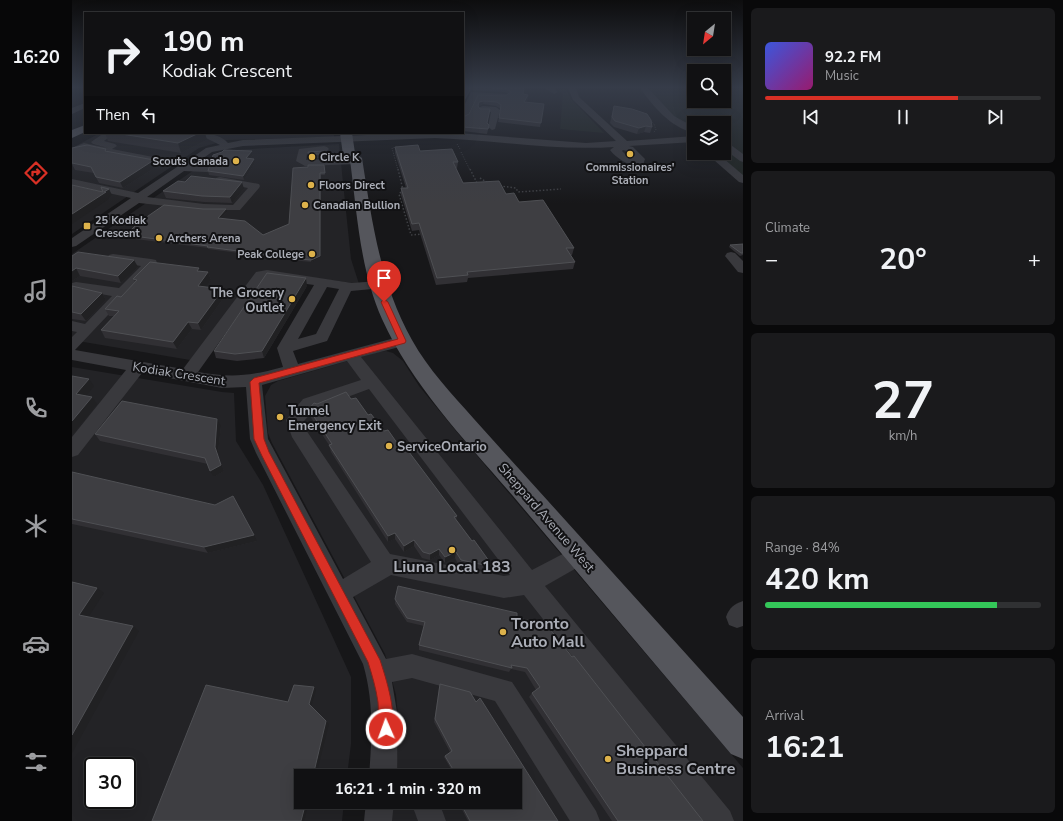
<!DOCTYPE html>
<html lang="en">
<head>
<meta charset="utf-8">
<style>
	:root { --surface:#111113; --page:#1a1a1c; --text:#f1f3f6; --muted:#9c9da0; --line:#303133; --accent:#d93025 }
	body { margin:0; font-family:"Nunito Sans",sans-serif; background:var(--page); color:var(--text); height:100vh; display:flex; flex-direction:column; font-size:15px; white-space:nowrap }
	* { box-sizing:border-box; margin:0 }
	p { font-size:13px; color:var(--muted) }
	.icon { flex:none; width:22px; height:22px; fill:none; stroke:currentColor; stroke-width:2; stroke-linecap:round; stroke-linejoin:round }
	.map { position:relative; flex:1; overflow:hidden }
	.details { display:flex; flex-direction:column; gap:8px; padding:8px; background:#09090a; width:320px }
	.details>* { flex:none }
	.top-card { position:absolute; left:12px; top:12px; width:380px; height:122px; border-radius:0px; box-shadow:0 4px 16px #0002,0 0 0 1px var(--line); background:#111113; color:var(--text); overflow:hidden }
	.needle { width:26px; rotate:210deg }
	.tools { position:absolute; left:615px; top:12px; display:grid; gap:8px }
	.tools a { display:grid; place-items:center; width:44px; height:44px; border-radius:0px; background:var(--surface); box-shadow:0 4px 16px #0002,0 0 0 1px var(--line); font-size:20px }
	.speed { position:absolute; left:12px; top:757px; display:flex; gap:8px; font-size:20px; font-weight:700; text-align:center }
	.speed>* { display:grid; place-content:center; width:52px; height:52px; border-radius:50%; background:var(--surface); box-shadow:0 4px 16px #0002,0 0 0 1px var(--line); line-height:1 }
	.speed .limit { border:2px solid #111; border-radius:6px; background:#fff; color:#111 }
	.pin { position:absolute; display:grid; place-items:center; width:34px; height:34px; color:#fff; margin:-41px -17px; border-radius:50% 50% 50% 0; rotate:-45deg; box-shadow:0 0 4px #0007 }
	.pin .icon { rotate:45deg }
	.me { position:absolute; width:44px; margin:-22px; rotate:358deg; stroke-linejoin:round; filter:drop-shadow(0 0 3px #0008) }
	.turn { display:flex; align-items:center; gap:14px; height:84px; padding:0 12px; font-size:18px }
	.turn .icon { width:52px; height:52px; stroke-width:2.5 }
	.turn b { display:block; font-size:28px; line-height:34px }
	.then { display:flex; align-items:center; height:38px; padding:0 12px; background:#0003; gap:8px; font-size:15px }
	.big { font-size:30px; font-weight:700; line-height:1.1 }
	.details .tile { flex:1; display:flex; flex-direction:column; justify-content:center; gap:6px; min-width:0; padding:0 14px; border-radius:6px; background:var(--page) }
	.details .dial { align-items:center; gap:0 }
	.dial b { font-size:52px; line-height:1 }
	.song { display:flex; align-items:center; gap:12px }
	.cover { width:48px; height:48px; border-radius:6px; background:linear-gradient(135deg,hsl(230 70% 55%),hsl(320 70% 35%)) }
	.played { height:4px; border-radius:2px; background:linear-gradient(90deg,var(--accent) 70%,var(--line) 70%) }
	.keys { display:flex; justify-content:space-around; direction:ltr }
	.heat { display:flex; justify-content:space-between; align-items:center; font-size:22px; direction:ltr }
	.charge { height:6px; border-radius:3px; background:linear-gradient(90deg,#34c759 84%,var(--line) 0) }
	.trip { position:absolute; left:222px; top:769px; width:228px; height:40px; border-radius:0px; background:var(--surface); box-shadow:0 4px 16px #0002,0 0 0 1px var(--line); font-weight:700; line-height:40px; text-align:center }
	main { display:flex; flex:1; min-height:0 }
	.dock { display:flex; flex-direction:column; width:72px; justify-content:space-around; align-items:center; background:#070708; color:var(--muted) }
	.dock .icon { width:28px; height:28px }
	.dock .active { color:var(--accent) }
	.dock b { font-size:18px; color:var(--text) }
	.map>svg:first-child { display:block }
	.built { fill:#232326; fill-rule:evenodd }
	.green { fill:#1e231f }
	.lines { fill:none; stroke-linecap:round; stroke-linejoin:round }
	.path-far1 { stroke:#3f4044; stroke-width:1; stroke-dasharray:1 1.5; stroke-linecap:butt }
	.path { stroke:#3f4044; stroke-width:1.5; stroke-dasharray:1.5 2; stroke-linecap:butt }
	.minor { fill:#39393d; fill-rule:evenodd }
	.major { fill:#55565c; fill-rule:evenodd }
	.wall { fill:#313034 }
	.shaded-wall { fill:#212123 }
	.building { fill:#3e3e42; stroke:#4f5054 }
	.route { fill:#d93025; stroke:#8d1f18 }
	.poi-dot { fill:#ddb24b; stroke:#121214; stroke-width:1.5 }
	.labels { text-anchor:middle; stroke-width:4; stroke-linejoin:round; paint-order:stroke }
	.far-poi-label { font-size:11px; font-weight:bold; fill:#abaeb7; stroke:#121214; text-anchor:start }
	.poi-label { font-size:13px; font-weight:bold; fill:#abaeb7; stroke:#121214; text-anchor:start }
	.street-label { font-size:13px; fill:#abaeb7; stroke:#121214 }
	.near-poi-label { font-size:16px; font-weight:bold; fill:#abaeb7; stroke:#121214; text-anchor:start }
</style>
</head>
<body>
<main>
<nav class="dock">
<b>16:20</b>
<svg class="icon active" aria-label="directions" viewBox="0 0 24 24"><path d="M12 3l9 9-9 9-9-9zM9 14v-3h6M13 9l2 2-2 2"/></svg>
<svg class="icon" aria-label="music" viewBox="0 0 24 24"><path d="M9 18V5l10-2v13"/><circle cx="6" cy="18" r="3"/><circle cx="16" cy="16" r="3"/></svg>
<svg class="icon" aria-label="phone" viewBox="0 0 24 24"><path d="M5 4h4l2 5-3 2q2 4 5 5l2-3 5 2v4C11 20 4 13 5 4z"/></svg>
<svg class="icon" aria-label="climate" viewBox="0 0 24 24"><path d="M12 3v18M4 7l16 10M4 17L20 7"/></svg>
<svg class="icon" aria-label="car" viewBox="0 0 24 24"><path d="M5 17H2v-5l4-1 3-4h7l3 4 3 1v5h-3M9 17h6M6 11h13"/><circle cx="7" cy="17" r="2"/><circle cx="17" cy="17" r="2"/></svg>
<svg class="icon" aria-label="filters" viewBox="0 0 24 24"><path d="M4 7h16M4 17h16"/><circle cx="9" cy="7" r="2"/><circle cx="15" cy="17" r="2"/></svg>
</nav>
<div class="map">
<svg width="671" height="821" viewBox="0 0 671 821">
	<rect width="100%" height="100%" fill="#171719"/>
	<g class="built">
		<polygon points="28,133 262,133 262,137 155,140 127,148 0,234 0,148"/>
		<polygon points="267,144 279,259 287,284 193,271 124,361 0,340 0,254 141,157 161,150"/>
		<polygon points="314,351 321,353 331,361 347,386 384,431 671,768 671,821 319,821 321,802 443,802 443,776 324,776 327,727 324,695 313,654 200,443 196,433 193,396 199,385 206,381 248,369 306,352"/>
		<path d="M0 367 150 392 162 393 164 441 191 485 279 677V744L275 776H229V802H272L270 821H0ZM21 766H55V800H21Z"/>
	</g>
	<g class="green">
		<polygon points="480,88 495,88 495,92 499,99 532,133 488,129 491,93"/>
		<polygon points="575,88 622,88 622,101 652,101 652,88 671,88 671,157 652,142 652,123 622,123 622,128 602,119"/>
		<polygon points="652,149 671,162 671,176 643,153 652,153"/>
	</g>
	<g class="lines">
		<g class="path-far1">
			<polyline points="577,119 582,124 584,130 581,133"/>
			<polyline points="385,144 388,149"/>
			<polyline points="325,147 320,148 326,170"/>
			<polyline points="389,152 398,170"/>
		</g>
		<g class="path">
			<polyline points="326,169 331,190 327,194 339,235 351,234"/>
			<polyline points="398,169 405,183"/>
			<polyline points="408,178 416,183"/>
			<polyline points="428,186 444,188 446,192 489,189"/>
		</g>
		<g class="minor">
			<polygon points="473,88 482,88 486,92 482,94"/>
			<path d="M496 88H504L507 97 555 141 622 136V142L557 146 561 147 573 159 571 165C559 168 545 159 538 150L542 147C482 151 422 140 363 138L171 146 140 152 120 166 151 168 155 169 156 171 155 173 112 171 75 197 132 204 161 205 176 188 144 182 143 180 144 178 148 177 187 184 188 186 187 188 168 210H132L67 203 4 246 0 247V238L59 198 0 185V179L66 193 105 167 13 149 0 154V148L12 143 36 148 21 144 19 142 32 133H43L32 141 43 144 45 146 40 149 112 163 134 148 148 145 124 133C136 133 148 134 156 143L171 140 345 133H385L514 143 544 141 501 100ZM551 150 555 151 561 158 555 156 550 151Z"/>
			<path d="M568 88H576L602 116 622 127V133C598 127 582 107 568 88Z"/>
			<polygon points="399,92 433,94 437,96 433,98 405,97 395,117 391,120 391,108"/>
			<polygon points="13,103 13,108 0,114 0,108"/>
			<polygon points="411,106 424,107 428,110 423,129 420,130 416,127 419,112 408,111 407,109 408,107"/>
			<polygon points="652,141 655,142 671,154 671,162 668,161 652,149"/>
			<polygon points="252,146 255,147 257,149 255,151 235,153 234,160 284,158 289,161 284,164 233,166 224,161 227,149"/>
			<polygon points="634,153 645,153 671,175 671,183 667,182"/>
			<polygon points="659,252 663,253 671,261 671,273 666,272 653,256 655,253"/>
			<path d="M41 254 79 259 84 260 85 263 3 350 111 369 184 272 195 270 280 283 306 281 311 282 313 285 311 288 279 291 255 341 221 351 226 364 330 336 335 337 338 341 335 345 289 357 460 570 508 545 515 548 519 555 515 562 473 586 658 811 662 821H630L452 595 432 598 319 575 281 597 314 659 340 654 440 682 524 811 528 821H498L423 701 340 678 320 682 326 718 325 776H297C300 738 302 701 291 664L184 453 178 439 174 387 150 388 70 373 6 455 0 457V437L54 370 0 360V337L5 332 0 331V321L13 324 40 296 0 289V283L4 282 47 288 69 266 37 261 35 258 37 255ZM193 278 242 285 205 348 211 367C178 376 160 378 126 372ZM255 287 267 289 244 334 226 339ZM275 361 289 380 231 399 214 420 220 437 299 562 271 579 196 439 190 385ZM297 389 438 575 432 576 318 554 234 430 232 421 243 409Z"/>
			<path d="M671 601V626L665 628 657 625 654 617C657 608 662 604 671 601Z"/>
			<polygon points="294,802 322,802 320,821 292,821"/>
			<polygon points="339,802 367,802 374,821 346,821"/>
		</g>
		<g class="major">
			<polygon points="13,125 13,132 0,138 0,130"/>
			<path d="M268 133H280L283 153 290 158C300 221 308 283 340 340 356 369 380 394 402 419L671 717V759L659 754C588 670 517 586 446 502 398 445 341 388 310 319 288 270 285 213 278 160L271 155Z"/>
		</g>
	</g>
	<g class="wall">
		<polygon points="391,88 452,88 451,94 456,95 456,99 454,102 472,104 468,127 426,122 429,109 424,106 411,104 407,106 408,109 418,109 415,123 417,125 415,134 391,131 391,117 397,114 406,95 433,96 436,94 433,92 399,90"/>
		<polygon points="542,106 580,127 578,133 572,132 565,134 542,127 538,123"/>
		<polygon points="33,133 133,133 135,140 109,153 36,141"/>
		<polygon points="323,147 348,151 386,162 385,168 384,168 391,183 434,194 447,202 502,248 500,255 499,255 503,262 501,269 396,278 395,282 364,285 347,230 340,231 329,195 329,188 334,188 323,153"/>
		<polygon points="0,148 34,149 35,151 84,167 51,188 27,183 22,173 3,170 0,171"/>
		<polygon points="180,151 181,155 178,159 183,163 172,180 137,175 136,171"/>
		<polygon points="252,151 253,158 236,158 236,154"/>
		<polygon points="252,165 253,175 249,175 248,258 239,262 229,261 136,249 136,248 55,238 54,235 155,212 149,218 191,235 217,224 236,167"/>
		<polygon points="172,189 160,203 132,202 94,198 91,191"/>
		<polygon points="671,244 671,255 668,256 657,247 658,245"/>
		<polygon points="0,256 66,267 49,283 8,276 0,281"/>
		<polygon points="128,272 136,272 139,280 133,287 151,289 153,296 129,330 120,329 105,349 33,338 29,330 42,316 37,316 33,309 49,297 63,282 61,279"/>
		<polygon points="0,286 30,293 34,300 14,321 0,319"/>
		<polygon points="235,286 192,358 165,361 144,358 142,351"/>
		<polygon points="279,399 330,450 385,516 384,520 400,541 417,561 415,566 410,570 387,566 383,558 373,563 367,555 358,560 350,558 342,546 332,552 323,539 316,542 259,452 257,445 238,416 237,409 245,404"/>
		<polygon points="149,426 146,453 152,471 142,477 136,464 28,441 23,434"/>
		<polygon points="0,472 185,541 136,553 0,524"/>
		<polygon points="323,599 445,618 500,657 631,821 540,821 457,697 460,693 464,690 453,672 439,669 437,672 347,650 347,645 352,626 335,622 323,604"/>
		<polygon points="367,687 404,702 486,821 396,821 386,802 443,802 443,776 383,776 372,757 373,756 378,752 362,722"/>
	</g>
	<g class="shaded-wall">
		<polygon points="399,88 399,90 391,105 391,102"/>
		<polygon points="456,95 456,99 451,106 452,102"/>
		<polygon points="412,101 411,104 407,106 406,106 407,102"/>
		<polygon points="574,126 572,132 565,134 567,128"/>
		<polygon points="127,133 133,133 135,140 109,153 106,143"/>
		<polygon points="180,151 181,155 175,162 174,158"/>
		<polygon points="182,159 183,163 172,180 171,176"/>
		<polygon points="82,160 84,167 51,188 48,182"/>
		<polygon points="0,164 3,170 0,171"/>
		<polygon points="248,173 248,258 239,262 239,260"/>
		<polygon points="170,182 172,189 160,203 158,197"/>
		<polygon points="37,189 40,195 36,198 37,199 0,224 0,214"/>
		<polygon points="154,209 155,212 147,220 146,218"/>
		<polygon points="62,260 66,267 49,283 46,276"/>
		<polygon points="4,268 8,276 0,281 0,271"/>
		<polygon points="136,272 139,280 129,293 126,286"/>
		<polygon points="234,278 235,286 192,358 190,351"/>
		<polygon points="151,289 153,296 129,330 126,323"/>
		<polygon points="30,293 34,300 14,321 9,314"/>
		<polygon points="116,322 120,329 105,349 101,342"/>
		<polygon points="17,379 22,386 10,401 4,394"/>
		<polygon points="20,397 25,404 0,435 0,421"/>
		<polygon points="145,419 149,426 146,453 152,471 142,477 138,471 143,447"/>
		<polygon points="323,533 323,539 316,542 316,536"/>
		<polygon points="182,535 185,541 136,553 132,547"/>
		<polygon points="342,540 342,546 332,552 332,546"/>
		<polygon points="367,549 367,555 358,560 358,554"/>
		<polygon points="384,552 383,558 373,563 373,557"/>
		<polygon points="417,561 415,566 410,570 412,565"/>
		<polygon points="25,588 32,593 15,619 7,615"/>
		<polygon points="61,626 67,631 0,753 0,735"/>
		<polygon points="242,687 244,690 239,707 237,704"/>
		<polygon points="254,721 257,724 244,776 241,776"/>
		<polygon points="234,802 237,802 232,821 229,821"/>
	</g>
	<g class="building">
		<polygon points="391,88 399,88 391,102"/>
		<polygon points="419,88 452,88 451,94 456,95 452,102 472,104 469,123 427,118 429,105 425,102 412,101 407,102 406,106 408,109 418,109 415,123 417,125 416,129 391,127 391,117 397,114 406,95 433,96 439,92 434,89"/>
		<polygon points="542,106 560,109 575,114 579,120 580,127 574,126 567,128 543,121 540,117"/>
		<polygon points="43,133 127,133 106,143"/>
		<polygon points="15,145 34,149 33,151 82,160 48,182 24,177 19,167 0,163 0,148"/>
		<polygon points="346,145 348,151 380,149 386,162 381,162 391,183 427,181 434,194 442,193 447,202 471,200 502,248 494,248 503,262 395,272 396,275 365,278 347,223 340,224 329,188 336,188 323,147"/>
		<polygon points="152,150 180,151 174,158 182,159 171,176 136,171 141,155 150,152"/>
		<polygon points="252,151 252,154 236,154 236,152"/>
		<polygon points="236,165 252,165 253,173 248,173 248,256 239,260 228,259 135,247 136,246 54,235 66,223 92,205 131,209 154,209 146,218 173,221 191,235 217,224 221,168 236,167"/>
		<polygon points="119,176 170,182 158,197 130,196 91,191 106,181 113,182"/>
		<polygon points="0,185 31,192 29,187 37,189 32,192 34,192 0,214"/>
		<polygon points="671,244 671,253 669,253 658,245"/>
		<polygon points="6,252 62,260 46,276 4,268 0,271 0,256"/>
		<polygon points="78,262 127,268 125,271 136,272 126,286 151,289 126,323 116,322 101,342 29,330 47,311 33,309 45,296 49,297 65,280 61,279"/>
		<polygon points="195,273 234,278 190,351 163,354 142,351"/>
		<polygon points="0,286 30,293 9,314 0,312"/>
		<polygon points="0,376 17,379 4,394 20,397 0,421"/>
		<polygon points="274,392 279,399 284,398 296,415 299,414 312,431 316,430 330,450 334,448 385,516 382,517 400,541 402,540 417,561 412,565 389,560 384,552 373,557 367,549 358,554 351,552 342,540 332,546 323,533 316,536 257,445 260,444 237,409 242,403 245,404"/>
		<polygon points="50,401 145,419 143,447 149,465 138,471 133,458 23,434"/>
		<polygon points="0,472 143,505 161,496 182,535 132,547 0,519"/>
		<polygon points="0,582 25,588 7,615 61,626 0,735"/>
		<polygon points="326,586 445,613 445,618 474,624 500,657 502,656 631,821 546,821 460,693 468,687 455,668 439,665 440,668 347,645 353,622 335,618 323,599"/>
		<polygon points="368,684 398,692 404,702 408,698 486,821 398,821 388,802 443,802 443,776 385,776 373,756 380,751 363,719"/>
		<polygon points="134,685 216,702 222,685 242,687 237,704 254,721 241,776 229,776 229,802 234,802 229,821 80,821"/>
	</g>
	<linearGradient id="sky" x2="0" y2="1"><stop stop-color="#0d0d0e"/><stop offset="0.43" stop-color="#363c49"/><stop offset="1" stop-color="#363c49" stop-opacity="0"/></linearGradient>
	<rect width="671" height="203" fill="url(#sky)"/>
	<path class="route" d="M312 299 316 302 334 341 333 343 187 383 192 439 197 452 308 660C314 678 326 716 319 734L314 736 309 734C305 724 307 713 306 702 304 688 300 675 296 662L190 456 182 439 178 382 182 378 326 339 309 302Z"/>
	<g class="poi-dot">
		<circle cx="558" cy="154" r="4"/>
		<circle cx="240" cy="157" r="4"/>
		<circle cx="164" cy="161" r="4"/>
		<circle cx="239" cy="185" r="4"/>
		<circle cx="233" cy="205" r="4"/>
		<rect x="11" y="222" width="8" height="8" rx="2"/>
		<circle cx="87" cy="238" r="4"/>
		<circle cx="240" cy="254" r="4"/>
		<circle cx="220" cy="299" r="4"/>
		<circle cx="208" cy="417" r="4"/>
		<circle cx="317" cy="446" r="4"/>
		<circle cx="380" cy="550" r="4"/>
		<circle cx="431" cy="632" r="4"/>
		<circle cx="536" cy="759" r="4"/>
	</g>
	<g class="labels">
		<g class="far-poi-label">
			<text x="248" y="161">Circle K</text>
			<text x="156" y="165" text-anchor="end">Scouts Canada</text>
			<text x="558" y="171" text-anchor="middle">Commissionaires'<tspan x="558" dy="13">Station</tspan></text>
			<text x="247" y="189">Floors Direct</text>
			<text x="241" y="209">Canadian Bullion</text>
			<text x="23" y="224">25 Kodiak<tspan x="23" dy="13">Crescent</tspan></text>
			<text x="95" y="242">Archers Arena</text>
			<text x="232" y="258" text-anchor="end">Peak College</text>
		</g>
		<g class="poi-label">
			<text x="212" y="297" text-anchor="end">The Grocery<tspan x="212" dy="15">Outlet</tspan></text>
			<text x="216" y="415">Tunnel<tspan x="216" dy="15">Emergency Exit</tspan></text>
			<text x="325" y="451">ServiceOntario</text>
		</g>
		<g class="street-label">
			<text transform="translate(107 373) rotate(9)" y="5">Kodiak Crescent</text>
			<text transform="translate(475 517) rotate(49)" y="5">Sheppard Avenue West</text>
		</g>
		<g class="near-poi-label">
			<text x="380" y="572" text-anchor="middle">Liuna Local 183</text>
			<text x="439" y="629">Toronto<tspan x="439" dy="18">Auto Mall</tspan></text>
			<text x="544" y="756">Sheppard<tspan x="544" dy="18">Business Centre</tspan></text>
		</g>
	</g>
</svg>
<div class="tools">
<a><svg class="needle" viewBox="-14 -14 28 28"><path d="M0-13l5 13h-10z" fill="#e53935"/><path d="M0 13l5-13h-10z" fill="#9c9da0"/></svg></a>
<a><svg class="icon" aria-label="search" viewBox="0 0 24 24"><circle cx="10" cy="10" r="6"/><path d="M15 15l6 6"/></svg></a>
<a><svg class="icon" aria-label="layers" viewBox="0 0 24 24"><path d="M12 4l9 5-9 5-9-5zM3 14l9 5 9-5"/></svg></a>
</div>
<div class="speed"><div class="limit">30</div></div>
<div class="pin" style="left:312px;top:302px;background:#d93025"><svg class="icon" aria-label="arrive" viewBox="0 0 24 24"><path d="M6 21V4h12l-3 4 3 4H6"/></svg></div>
<svg class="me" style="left:314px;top:729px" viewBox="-20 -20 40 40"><circle r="17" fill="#d93025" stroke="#fff" stroke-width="3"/><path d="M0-11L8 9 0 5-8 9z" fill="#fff"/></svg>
<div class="trip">16:21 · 1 min · 320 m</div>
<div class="top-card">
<div class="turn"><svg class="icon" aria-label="right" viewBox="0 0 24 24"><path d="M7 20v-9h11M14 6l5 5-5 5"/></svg><div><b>190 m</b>Kodiak Crescent</div></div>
<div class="then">Then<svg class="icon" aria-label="left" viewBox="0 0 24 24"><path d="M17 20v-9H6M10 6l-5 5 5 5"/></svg></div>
</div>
</div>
<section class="details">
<div class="tile">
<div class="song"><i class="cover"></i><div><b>92.2 FM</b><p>Music</p></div></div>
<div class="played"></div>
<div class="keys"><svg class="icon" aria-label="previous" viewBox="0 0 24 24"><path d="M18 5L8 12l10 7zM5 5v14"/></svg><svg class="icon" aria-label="pause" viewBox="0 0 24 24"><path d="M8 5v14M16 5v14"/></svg><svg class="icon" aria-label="next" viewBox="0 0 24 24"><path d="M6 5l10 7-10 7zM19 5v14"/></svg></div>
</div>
<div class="tile"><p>Climate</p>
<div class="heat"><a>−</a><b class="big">20°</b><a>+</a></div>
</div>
<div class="tile dial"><b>27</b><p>km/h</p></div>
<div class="tile"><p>Range · 84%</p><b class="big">420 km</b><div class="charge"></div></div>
<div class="tile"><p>Arrival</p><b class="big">16:21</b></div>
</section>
</main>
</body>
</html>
